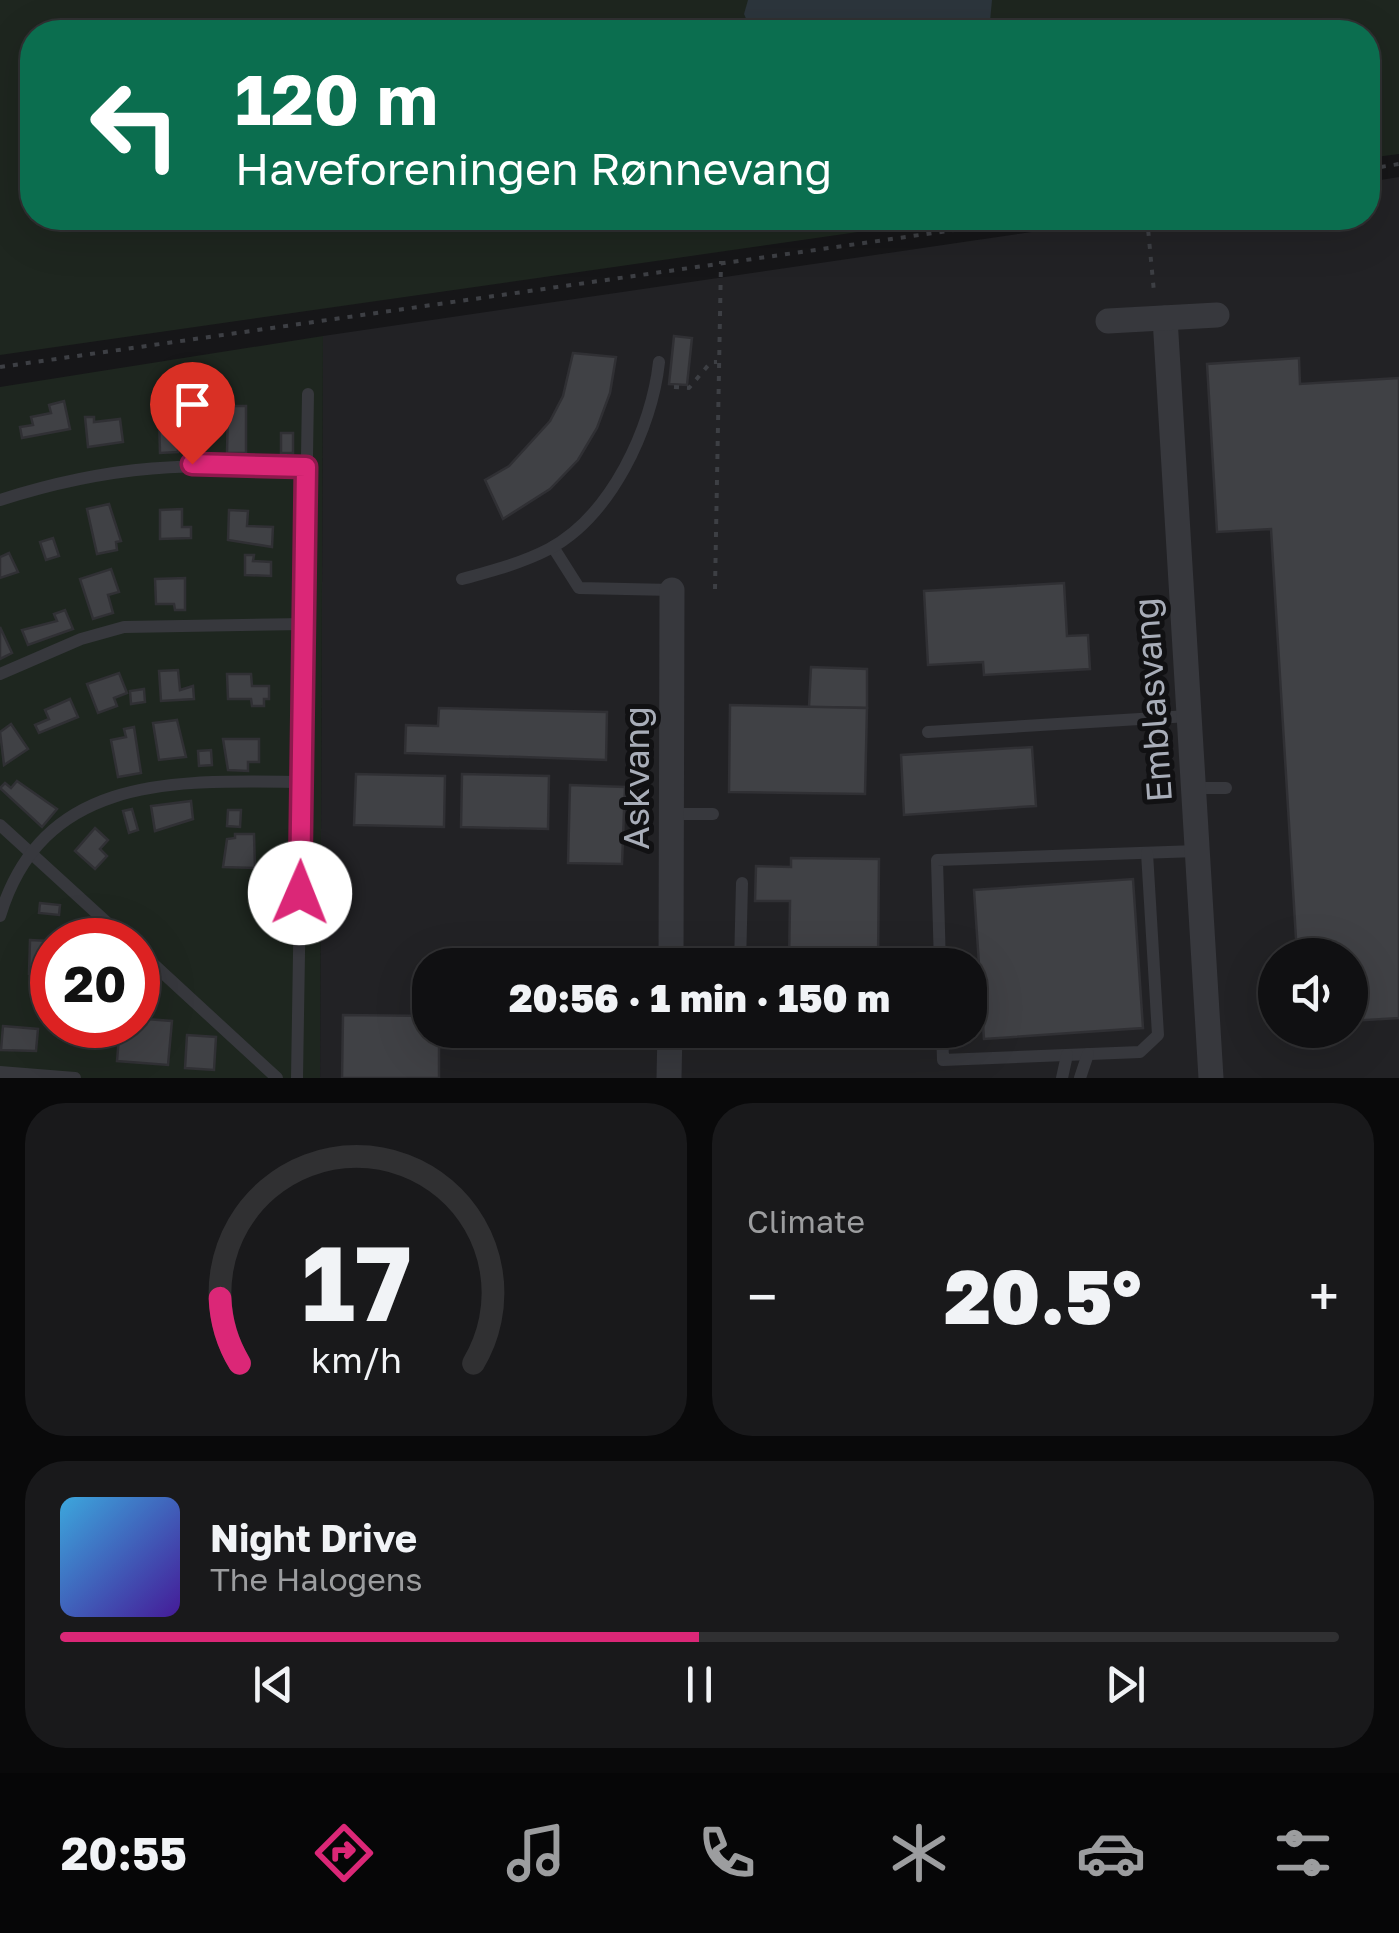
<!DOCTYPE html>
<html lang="en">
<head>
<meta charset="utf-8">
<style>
	:root { --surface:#101012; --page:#19191b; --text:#f1f3f6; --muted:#9c9d9f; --line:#303032; --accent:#db2777 }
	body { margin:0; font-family:"Golos Text",sans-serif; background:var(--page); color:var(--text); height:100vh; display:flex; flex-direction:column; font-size:38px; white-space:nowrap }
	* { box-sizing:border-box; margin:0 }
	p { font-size:32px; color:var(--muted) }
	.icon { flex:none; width:55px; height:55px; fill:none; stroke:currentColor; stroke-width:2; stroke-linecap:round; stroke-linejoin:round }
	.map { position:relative; height:1078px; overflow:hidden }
	.panel { display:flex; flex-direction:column; gap:25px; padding:25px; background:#09090a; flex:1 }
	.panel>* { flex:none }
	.hud { position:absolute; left:20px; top:20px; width:1360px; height:210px; border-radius:40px; box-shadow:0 10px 40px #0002,0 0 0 2px var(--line); background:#0b6e4f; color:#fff; overflow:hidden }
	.controls { position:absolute; left:1258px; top:938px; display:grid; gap:20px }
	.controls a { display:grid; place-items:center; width:110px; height:110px; border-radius:50%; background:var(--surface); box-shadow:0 10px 40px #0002,0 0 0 2px var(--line); font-size:50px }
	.speed { position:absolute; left:30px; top:918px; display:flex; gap:20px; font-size:50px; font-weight:700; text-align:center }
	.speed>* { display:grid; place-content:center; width:130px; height:130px; border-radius:50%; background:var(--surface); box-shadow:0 10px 40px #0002,0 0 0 2px var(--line); line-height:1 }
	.speed .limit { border:15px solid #d22; background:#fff; color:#111 }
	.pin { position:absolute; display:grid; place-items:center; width:85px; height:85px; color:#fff; margin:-102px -42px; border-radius:50% 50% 50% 0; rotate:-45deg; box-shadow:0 0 10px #0007 }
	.pin .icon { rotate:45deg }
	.me { position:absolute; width:110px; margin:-55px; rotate:1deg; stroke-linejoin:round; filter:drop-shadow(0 0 8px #0008) }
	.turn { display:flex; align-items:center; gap:35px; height:210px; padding:0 50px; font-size:45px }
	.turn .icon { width:130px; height:130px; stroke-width:2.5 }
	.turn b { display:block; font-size:70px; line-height:85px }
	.big { font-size:75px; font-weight:800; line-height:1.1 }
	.panel .tile { flex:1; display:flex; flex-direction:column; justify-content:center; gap:15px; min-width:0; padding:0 35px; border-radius:40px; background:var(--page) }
	.panel .dial { align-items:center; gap:0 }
	.dial svg { height:260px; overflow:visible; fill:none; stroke:var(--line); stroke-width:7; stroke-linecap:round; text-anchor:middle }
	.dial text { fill:var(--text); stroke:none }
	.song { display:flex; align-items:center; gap:30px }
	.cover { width:120px; height:120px; border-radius:15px; background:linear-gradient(135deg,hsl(200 70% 55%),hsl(260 70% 35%)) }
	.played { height:10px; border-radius:5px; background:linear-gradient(90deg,var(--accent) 50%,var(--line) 50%) }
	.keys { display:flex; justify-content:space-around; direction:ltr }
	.heat { display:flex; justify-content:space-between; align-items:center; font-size:55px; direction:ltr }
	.panel .tiles { flex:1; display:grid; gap:25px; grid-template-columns:1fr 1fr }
	.tile:last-child { grid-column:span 2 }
	.trip { position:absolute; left:412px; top:948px; width:575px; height:100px; border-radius:40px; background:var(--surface); box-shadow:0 10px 40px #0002,0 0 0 2px var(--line); font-weight:800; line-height:100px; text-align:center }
	.tabs { display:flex; height:160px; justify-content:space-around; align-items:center; background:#060607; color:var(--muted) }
	.tabs .icon { width:70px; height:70px }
	.tabs .selected { color:var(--accent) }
	.tabs b { font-size:45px; color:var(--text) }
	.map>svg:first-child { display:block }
	.built { fill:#222225; fill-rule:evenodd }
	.green { fill:#1e261f; fill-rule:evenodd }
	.water { fill:#2c353c }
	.building { fill:#404145; stroke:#303034; stroke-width:2.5 }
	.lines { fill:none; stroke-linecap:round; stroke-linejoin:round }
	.path { stroke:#3d3f44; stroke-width:4; stroke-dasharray:5 8; stroke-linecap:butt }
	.service { stroke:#37383d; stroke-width:12 }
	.minor { stroke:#37383d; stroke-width:25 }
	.route-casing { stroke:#8e194d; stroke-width:25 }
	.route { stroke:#db2777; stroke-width:18 }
	.labels { text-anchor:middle; stroke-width:10; stroke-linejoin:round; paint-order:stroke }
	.street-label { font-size:35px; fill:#a8adb8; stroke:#111113 }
</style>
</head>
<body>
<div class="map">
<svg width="1399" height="1078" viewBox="0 0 1399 1078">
	<rect width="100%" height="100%" fill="#161618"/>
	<path class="built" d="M1399 177V1078H320L323 336 1127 218H1368V182ZM1275 955H1350V1030H1275ZM430 965H970V1030H430Z"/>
	<g class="green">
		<polygon points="0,0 1399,0 1399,154 1368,158 1368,32 32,32 32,218 956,218 0,355"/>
		<path d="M323 336 320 1078H0V387ZM52 940H138V1025H52Z"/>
	</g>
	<polygon class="water" points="748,0 992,0 989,32 752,32 744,14"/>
	<g class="building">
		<polygon points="674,336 692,338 687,385 669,384"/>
		<polygon points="573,353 616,357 610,393 597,428 578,460 550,489 503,519 485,480 509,466 550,421 563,396"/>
		<polygon points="1299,358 1300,384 1399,378 1399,1018 1350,1021 1350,955 1297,955 1271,529 1217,532 1207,364"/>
		<polygon points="64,401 70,429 22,438 20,427 33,425 31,417 51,413 49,405"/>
		<polygon points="228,406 246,406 246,453 227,453"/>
		<polygon points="159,416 173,416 177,423 178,452 160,453"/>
		<polygon points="85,417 94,417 94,422 120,419 123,442 88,447"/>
		<rect x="281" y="433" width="12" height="20"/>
		<polygon points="109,504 121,541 116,542 117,550 97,554 87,509"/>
		<polygon points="182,509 182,527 191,527 191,538 160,539 160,510"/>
		<polygon points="229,510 248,511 247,526 273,527 272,547 228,540"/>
		<polygon points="53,538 59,556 46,560 40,542"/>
		<polygon points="9,553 18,572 0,578 0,557"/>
		<polygon points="245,555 254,555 253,561 271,562 271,576 245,575"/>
		<polygon points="111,569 119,592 108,595 113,613 93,619 80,579"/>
		<polygon points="185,578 185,610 175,610 174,604 156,604 155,579"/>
		<polygon points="1064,583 1067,636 1088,635 1090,669 984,675 983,662 928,665 924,591"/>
		<polygon points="65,610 73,629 28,645 22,630 57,621 54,614"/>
		<polygon points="0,627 12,653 0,659"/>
		<polygon points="811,667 867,669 867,708 809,707"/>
		<polygon points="178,670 180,690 193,686 194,699 161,701 159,671"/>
		<polygon points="119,673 127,693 114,698 117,706 98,713 87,684"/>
		<polygon points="227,674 251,674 252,686 269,686 269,699 264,699 264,706 252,706 251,699 228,699"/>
		<polygon points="144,689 145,702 131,704 130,691"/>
		<polygon points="70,699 78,717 39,733 35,725 49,719 45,710"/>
		<polygon points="730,705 867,708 865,794 729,792"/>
		<polygon points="439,708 607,712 606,760 405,753 406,725 438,726"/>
		<polygon points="177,720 186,757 159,760 153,723"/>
		<polygon points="11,724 28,749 4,765 0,732"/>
		<polygon points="134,727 141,773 118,777 111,740 126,737 124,729"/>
		<polygon points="223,739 259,739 259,762 248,762 248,771 228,770"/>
		<polygon points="1032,747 1036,806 904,815 901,755"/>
		<polygon points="211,750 212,765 199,766 198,751"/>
		<polygon points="356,774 445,776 444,827 354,825"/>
		<polygon points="462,774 549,776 548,829 461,827"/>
		<polygon points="17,781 57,809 42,827 0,788 5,783 11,788"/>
		<polygon points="570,785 625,787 622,864 568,863"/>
		<polygon points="191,801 193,819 155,831 151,806"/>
		<polygon points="132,809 138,830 129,833 123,811"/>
		<polygon points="228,810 241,810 240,827 227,826"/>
		<polygon points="95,828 108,840 100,849 107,856 95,869 75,851"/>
		<polygon points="235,834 254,834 255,868 223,867 227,839 235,838"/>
		<polygon points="791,858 879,859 878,965 789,965 790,901 755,901 756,866 791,867"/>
		<polygon points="1133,879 1143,1028 984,1039 974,890"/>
		<polygon points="40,903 60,905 59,915 39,913"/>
		<polygon points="30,940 50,941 52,975 29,974"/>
		<polygon points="343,1015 430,1016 430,1030 470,1030 469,1047 439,1047 439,1078 342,1078"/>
		<polygon points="146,1019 172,1021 168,1065 117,1061 120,1025 146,1024"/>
		<polygon points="3,1026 38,1029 36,1051 1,1050"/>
		<polygon points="187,1035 216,1037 214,1070 185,1068"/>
	</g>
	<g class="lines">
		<g class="path">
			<polyline points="1368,169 1399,164"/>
			<polyline points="1147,218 1154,292"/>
			<polyline points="0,367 1038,218"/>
			<polyline points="674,387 689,388 711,362 717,362"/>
			<polyline points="715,589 721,261"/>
		</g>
		<g class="service">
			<path d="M0 500C115 463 188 464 307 467"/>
			<polyline points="553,547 579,588 672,590"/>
			<path d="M462 579C492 571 522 563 549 549 611 516 652 428 659 362"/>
			<polyline points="0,674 81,639 124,627 304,624"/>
			<polyline points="928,732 1189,716"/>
			<polyline points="1194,788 1226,788"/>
			<polyline points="672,814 713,814"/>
			<polyline points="0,825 126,940"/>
			<path d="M0 916C44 771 181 781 302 782"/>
			<polyline points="138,950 277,1078"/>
			<polyline points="740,965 742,883"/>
			<polyline points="940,965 937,860 1197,851"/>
			<polyline points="942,1030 943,1060 1140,1052 1158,1035 1147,853"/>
			<polyline points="0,1072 75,1078"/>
			<polyline points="297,1078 308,394"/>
			<polyline points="1062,1078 1067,1055"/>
			<polyline points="1080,1078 1088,1054"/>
		</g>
		<g class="minor">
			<polyline points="1165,318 1211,1078"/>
			<polyline points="1108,321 1217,315"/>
			<polyline points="671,965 672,590"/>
			<polyline points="669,1078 670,1030"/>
		</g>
	</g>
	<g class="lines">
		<defs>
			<polyline id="route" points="192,464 306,467 300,893"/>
		</defs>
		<use href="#route" class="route-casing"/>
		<use href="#route" class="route"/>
	</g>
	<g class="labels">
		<g class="street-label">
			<text transform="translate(1153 700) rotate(-94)" y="12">Emblasvang</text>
			<text transform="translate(637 778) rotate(-90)" y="12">Askvang</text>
		</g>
	</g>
</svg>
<div class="controls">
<a><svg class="icon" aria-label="sound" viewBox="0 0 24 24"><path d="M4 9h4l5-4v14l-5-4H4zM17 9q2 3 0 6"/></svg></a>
</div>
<div class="speed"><div class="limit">20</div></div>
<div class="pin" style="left:192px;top:464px;background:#d93025"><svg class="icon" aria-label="arrive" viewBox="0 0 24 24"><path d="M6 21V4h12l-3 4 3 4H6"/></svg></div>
<svg class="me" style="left:300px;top:893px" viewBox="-20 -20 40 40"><circle r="19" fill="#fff"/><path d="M0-13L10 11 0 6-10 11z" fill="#db2777"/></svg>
<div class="trip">20:56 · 1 min · 150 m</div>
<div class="hud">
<div class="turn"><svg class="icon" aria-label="left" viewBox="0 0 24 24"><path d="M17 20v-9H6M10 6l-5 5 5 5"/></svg><div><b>120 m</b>Haveforeningen Rønnevang</div></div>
</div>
</div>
<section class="panel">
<div class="tiles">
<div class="tile dial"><svg viewBox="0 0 100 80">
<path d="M14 69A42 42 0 1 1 86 69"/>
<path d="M14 69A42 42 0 0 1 8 49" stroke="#db2777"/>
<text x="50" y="56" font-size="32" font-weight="700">17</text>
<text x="50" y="72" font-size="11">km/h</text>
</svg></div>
<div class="tile"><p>Climate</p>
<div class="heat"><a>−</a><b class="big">20.5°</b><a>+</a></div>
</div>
<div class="tile">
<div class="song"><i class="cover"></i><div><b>Night Drive</b><p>The Halogens</p></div></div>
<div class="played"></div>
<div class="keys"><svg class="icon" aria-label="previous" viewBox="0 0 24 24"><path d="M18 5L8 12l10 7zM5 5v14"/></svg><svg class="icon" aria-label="pause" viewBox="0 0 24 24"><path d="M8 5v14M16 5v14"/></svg><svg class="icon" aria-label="next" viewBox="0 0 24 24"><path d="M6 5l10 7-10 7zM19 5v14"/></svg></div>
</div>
</div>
</section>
<nav class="tabs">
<b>20:55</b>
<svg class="icon selected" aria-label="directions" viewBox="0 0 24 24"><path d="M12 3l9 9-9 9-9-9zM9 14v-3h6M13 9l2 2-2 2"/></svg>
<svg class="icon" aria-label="music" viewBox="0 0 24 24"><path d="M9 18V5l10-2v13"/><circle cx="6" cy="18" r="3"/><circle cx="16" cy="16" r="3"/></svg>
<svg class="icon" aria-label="phone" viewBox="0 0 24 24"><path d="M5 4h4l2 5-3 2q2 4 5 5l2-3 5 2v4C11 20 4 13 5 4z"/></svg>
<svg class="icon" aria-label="climate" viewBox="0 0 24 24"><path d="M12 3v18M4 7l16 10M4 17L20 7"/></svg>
<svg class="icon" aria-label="car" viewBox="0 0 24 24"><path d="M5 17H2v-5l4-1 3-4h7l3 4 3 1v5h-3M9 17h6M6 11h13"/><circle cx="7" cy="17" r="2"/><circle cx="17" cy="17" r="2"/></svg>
<svg class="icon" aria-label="filters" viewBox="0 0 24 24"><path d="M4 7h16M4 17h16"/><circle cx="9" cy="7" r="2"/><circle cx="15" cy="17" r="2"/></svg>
</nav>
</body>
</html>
